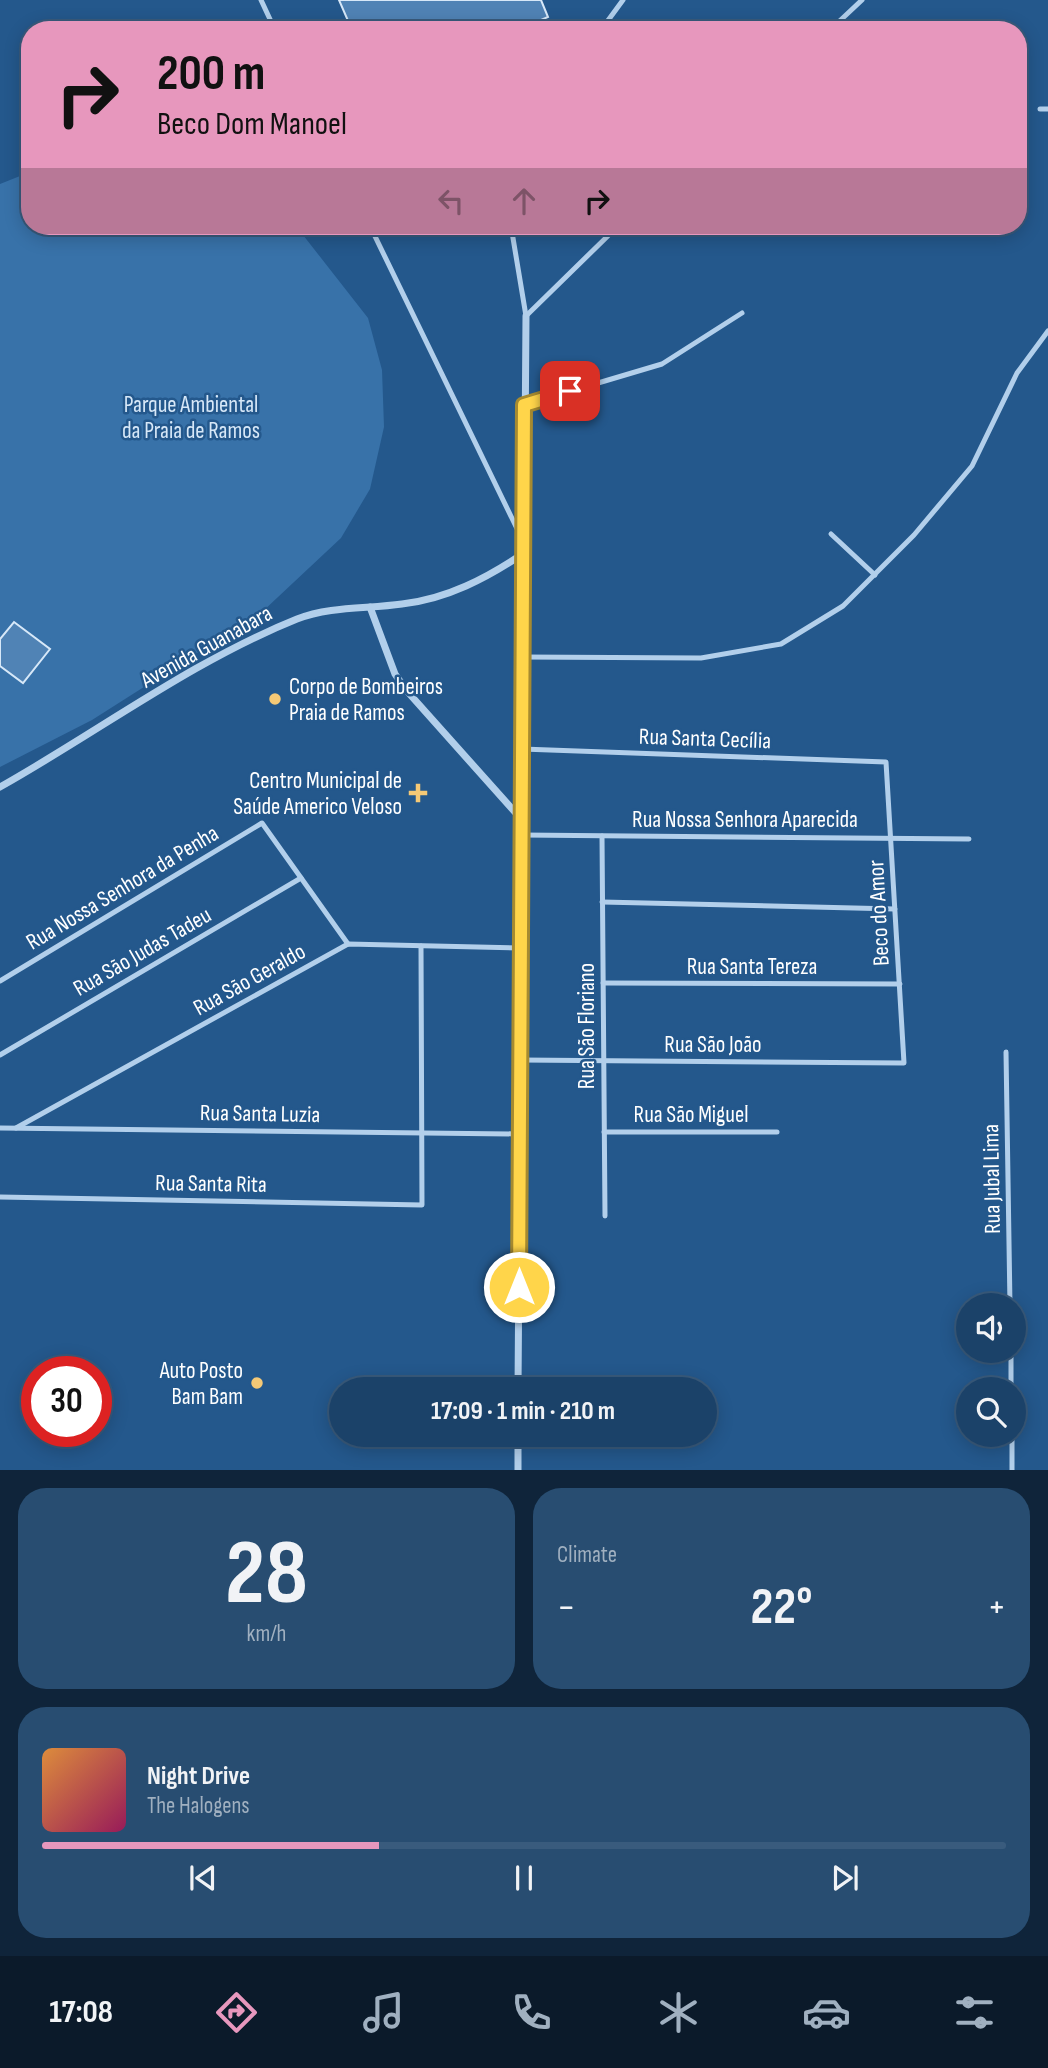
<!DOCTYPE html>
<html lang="en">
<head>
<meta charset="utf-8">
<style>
	:root { --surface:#1b4269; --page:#284d71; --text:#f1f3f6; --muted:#a0b0c0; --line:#395b7d; --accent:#e797bd }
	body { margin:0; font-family:"Sofia Sans Condensed",sans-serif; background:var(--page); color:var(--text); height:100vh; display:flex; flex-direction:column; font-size:26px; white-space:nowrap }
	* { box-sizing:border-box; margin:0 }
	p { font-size:23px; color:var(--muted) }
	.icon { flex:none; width:38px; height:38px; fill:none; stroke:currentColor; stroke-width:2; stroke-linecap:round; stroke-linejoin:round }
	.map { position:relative; height:1470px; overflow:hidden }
	.details { display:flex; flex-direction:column; gap:18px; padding:18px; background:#0f243a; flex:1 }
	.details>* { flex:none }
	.hud { position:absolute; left:21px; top:21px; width:1006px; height:214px; border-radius:28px; box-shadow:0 4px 18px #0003,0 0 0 2px var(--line); background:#e797bd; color:#111; overflow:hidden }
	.tools { position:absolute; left:956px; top:1293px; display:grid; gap:14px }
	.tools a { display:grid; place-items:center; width:70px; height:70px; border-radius:50%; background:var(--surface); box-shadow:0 4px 18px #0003,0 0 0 2px var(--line); font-size:35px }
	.speed { position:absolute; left:21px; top:1356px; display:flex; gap:14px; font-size:35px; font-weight:700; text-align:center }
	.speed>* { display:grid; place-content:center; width:91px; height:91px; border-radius:50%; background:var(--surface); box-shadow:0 4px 18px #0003,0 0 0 2px var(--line); line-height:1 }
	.speed .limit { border:10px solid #d22; background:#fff; color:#111 }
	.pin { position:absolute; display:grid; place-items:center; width:60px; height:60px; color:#fff; margin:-30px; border-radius:14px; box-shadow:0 4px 10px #0006 }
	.me { position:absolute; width:77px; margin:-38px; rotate:0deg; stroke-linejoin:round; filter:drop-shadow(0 0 5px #0008) }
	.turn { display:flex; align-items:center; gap:24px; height:147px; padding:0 21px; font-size:32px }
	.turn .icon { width:91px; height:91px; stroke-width:2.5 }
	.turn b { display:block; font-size:49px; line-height:60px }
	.lanes { display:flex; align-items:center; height:66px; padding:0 21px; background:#0003; justify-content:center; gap:35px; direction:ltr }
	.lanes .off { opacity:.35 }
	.big { font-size:52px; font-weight:700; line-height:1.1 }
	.details .card { flex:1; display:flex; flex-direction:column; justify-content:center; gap:10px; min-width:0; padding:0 24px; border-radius:28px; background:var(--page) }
	.details .dial { align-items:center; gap:0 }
	.dial b { font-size:91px; line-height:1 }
	.song { display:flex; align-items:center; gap:21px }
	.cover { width:84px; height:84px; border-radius:10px; background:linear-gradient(135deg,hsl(30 70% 55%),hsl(330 70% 35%)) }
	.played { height:7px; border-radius:4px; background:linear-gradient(90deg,var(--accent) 35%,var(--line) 35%) }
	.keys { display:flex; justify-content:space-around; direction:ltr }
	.heat { display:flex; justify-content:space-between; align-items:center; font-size:38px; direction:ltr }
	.details .tiles { flex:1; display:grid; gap:18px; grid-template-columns:1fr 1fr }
	.card:last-child { grid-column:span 2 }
	.trip { position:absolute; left:329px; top:1377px; width:388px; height:70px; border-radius:35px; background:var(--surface); box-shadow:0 4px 18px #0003,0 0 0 2px var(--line); font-weight:700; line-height:70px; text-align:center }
	.menu { display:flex; height:112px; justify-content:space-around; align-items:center; background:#0b1a2a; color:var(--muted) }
	.menu .icon { width:49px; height:49px }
	.menu .selected { color:var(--accent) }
	.menu b { font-size:32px; color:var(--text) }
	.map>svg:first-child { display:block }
	.green { fill:#3872a9 }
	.building { fill:#5083b5; stroke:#d7e8f8; stroke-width:2 }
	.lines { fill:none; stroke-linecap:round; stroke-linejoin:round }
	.service { stroke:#b2cfeb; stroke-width:5 }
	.minor { stroke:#b2cfeb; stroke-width:7 }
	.route-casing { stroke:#a68a30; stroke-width:18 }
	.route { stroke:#ffd54a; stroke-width:12 }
	.poi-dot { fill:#f5c976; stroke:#24588c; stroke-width:2.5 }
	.labels { text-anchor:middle; stroke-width:5; stroke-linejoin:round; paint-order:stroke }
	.park-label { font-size:23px; fill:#d7e8f8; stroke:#24588c }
	.street-label { font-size:23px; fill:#fff; stroke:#24588c }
	.poi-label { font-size:23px; fill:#fff; stroke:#24588c; text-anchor:end }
</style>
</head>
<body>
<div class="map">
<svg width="1048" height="1470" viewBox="0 0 1048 1470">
	<rect width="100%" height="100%" fill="#24588c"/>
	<polygon class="green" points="30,172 30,226 296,226 368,318 382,370 384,427 370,489 341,538 262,612 92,720 0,767 0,184"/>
	<g class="building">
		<polygon points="339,0 541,0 548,17 518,30 352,30"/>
		<polygon points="14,622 50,649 23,683 0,666 0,639"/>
	</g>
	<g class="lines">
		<g class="service">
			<polyline points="261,0 275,30"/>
			<polyline points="601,30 623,0"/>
			<polyline points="830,30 862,0"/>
			<polyline points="1040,109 1048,109"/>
			<polyline points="370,226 523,541"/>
			<polyline points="511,226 526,316"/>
			<polyline points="526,316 618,226"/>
			<polyline points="524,405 662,364 742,313"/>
			<polyline points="831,534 875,575"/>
			<polyline points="523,657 701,658 781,644 843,606 914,535 972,466 1017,373 1048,331"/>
			<polyline points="522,835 969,839"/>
			<polyline points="602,836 605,1216"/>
			<polyline points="602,902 895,909"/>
			<polyline points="0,981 262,823 348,944"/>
			<polyline points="603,983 900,984"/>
			<polyline points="1006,1052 1010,1306"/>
			<polyline points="0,1055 301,878"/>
			<polyline points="521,1060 904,1063 886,762 522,749"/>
			<polyline points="0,1128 520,1134"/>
			<polyline points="16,1128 348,944 521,948"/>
			<polyline points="604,1132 777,1132"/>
			<polyline points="0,1197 422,1205 421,946"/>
			<polyline points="1011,1351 1011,1390"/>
			<polyline points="1012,1435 1012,1470"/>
		</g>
		<g class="minor">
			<polyline points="370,607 395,674 406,690 522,820"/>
			<path d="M0 787C98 732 192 661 297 619 330 606 367 609 402 604 447 599 487 578 524 553"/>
			<polyline points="518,1390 526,316"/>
			<polyline points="518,1470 518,1435"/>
		</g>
	</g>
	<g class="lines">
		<defs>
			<polyline id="route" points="519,1287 524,405 570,391"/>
		</defs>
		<use href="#route" class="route-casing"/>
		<use href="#route" class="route"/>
	</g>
	<g class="poi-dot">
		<circle cx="275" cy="699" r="7"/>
		<path d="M414.5 782.5h7v7h7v7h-7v7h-7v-7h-7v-7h7z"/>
		<circle cx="257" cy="1383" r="7"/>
	</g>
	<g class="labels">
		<g class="park-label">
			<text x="191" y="412">Parque Ambiental<tspan x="191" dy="26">da Praia de Ramos</tspan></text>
		</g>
		<g class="street-label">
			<text transform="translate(206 646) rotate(-29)" y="8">Avenida Guanabara</text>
			<text transform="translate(705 738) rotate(2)" y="8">Rua Santa Cecília</text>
			<text x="745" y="827">Rua Nossa Senhora Aparecida</text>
			<text transform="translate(122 887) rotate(-31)" y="8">Rua Nossa Senhora da Penha</text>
			<text transform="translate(878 913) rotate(-93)" y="8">Beco do Amor</text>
			<text transform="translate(142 951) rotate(-30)" y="8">Rua São Judas Tadeu</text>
			<text x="752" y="974">Rua Santa Tereza</text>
			<text transform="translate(249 979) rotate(-29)" y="8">Rua São Geraldo</text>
			<text transform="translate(586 1026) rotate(-90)" y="8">Rua São Floriano</text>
			<text x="713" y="1052">Rua São João</text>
			<text transform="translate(260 1113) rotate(1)" y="8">Rua Santa Luzia</text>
			<text x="691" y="1122">Rua São Miguel</text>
			<text transform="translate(991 1179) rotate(-91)" y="8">Rua Jubal Lima</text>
			<text transform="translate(211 1183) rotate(1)" y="8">Rua Santa Rita</text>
		</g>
		<g class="poi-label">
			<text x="289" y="694" text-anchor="start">Corpo de Bombeiros<tspan x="289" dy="26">Praia de Ramos</tspan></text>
			<text x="402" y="788">Centro Municipal de<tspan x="402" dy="26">Saúde Americo Veloso</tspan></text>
			<text x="243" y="1378">Auto Posto<tspan x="243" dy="26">Bam Bam</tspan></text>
		</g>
	</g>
</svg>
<div class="tools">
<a><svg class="icon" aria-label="sound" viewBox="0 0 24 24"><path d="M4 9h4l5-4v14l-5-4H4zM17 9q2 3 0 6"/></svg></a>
<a><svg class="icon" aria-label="search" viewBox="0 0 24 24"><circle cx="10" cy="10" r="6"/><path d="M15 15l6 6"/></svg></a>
</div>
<div class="speed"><div class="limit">30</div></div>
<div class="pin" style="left:570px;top:391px;background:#d93025"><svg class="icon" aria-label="arrive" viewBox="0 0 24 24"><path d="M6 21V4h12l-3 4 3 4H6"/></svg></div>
<svg class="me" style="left:519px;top:1287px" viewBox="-20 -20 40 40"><circle r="17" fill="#ffd54a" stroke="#fff" stroke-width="3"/><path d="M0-11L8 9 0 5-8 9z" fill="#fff"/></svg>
<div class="trip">17:09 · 1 min · 210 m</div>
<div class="hud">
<div class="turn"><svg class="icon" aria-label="right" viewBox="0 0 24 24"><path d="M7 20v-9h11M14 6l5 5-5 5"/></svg><div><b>200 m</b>Beco Dom Manoel</div></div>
<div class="lanes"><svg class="icon off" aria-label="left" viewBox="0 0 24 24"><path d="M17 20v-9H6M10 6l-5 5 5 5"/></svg><svg class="icon off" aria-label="ahead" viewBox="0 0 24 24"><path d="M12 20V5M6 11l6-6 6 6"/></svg><svg class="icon" aria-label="right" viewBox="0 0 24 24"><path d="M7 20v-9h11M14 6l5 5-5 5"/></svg></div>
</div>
</div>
<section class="details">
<div class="tiles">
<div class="card dial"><b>28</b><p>km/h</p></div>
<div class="card"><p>Climate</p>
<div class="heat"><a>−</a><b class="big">22°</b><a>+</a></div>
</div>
<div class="card">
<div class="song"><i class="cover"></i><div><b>Night Drive</b><p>The Halogens</p></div></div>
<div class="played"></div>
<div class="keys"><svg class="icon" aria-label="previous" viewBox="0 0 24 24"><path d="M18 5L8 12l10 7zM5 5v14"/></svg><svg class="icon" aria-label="pause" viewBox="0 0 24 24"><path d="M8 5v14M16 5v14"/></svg><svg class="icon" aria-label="next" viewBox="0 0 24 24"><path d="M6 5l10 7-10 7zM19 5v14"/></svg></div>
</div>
</div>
</section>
<nav class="menu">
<b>17:08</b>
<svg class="icon selected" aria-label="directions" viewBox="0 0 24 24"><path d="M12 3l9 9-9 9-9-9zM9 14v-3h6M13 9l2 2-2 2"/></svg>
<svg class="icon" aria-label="music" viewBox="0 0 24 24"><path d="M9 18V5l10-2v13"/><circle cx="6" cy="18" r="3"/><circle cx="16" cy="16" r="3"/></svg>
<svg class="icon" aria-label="phone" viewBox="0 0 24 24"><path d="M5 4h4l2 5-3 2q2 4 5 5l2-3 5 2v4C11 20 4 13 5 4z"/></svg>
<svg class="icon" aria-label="climate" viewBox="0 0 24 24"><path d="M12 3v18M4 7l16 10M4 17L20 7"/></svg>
<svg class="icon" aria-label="car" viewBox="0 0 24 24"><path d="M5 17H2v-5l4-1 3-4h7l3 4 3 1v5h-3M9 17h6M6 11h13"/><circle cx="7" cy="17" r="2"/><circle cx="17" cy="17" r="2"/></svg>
<svg class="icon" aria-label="filters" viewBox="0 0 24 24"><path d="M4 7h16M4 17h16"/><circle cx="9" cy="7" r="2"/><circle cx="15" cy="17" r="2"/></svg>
</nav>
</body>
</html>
